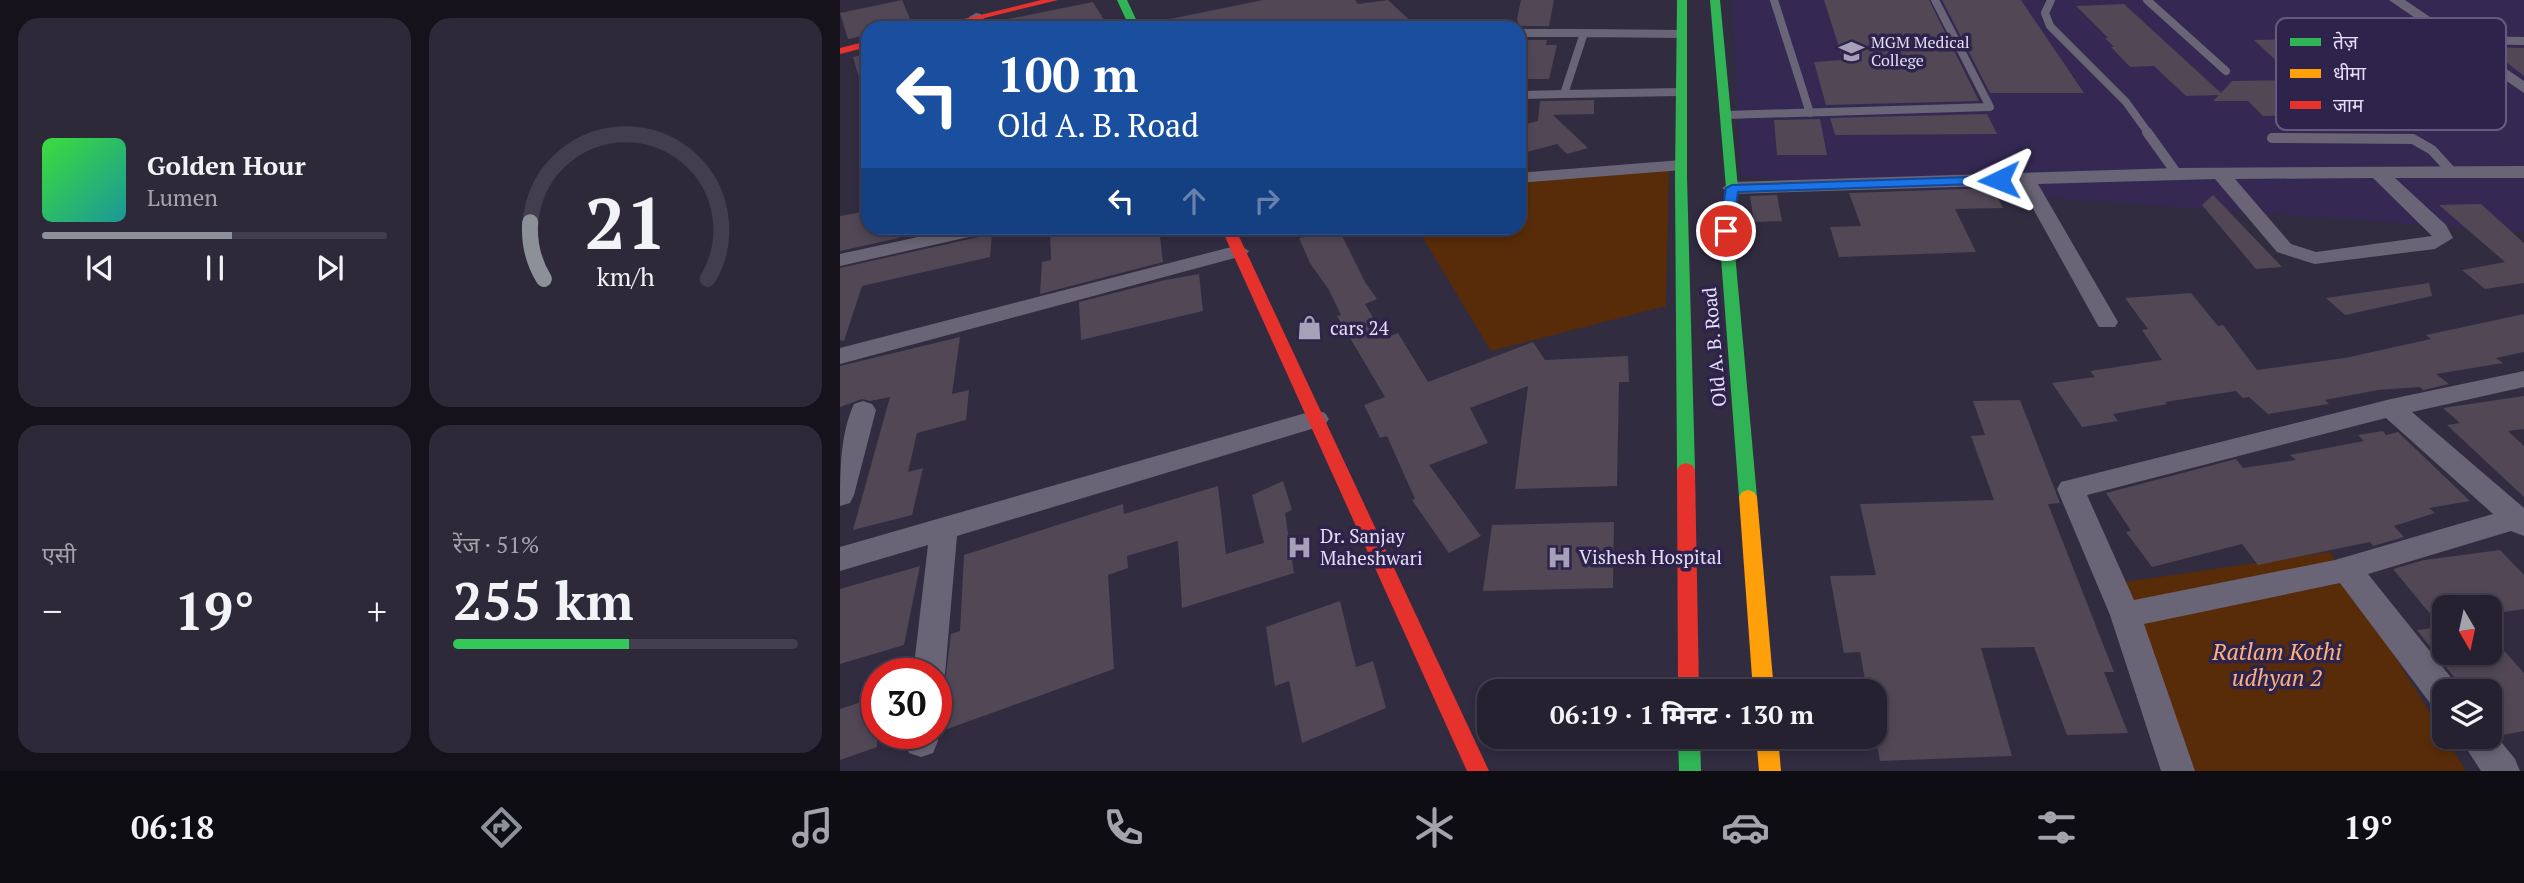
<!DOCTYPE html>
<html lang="hi">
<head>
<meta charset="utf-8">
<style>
	:root { --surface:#262131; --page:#2e2939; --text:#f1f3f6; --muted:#a4a3ab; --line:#423e4d; --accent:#8c9099 }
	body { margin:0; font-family:"PT Serif","Noto Sans Devanagari",serif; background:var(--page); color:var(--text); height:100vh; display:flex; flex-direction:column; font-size:26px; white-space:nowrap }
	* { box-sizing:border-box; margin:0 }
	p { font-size:23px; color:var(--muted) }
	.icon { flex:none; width:38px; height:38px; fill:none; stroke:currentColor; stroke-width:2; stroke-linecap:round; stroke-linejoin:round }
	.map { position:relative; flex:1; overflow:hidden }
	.drawer { display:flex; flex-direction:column; gap:18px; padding:18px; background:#15121b; width:840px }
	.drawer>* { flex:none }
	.top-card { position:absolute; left:21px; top:21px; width:665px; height:214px; border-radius:21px; box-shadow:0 4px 10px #0003,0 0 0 2px var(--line); background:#1a4fa0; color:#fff; overflow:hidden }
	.needle { width:46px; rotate:171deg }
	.controls { position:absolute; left:1592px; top:595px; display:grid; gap:14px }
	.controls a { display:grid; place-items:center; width:70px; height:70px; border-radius:14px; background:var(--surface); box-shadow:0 4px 10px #0003,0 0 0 2px var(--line); font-size:35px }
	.speed { position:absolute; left:21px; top:658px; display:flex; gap:14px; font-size:35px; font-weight:700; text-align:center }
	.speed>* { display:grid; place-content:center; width:91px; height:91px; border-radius:50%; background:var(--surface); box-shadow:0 4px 10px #0003,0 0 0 2px var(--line); line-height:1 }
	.speed .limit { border:10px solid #d22; background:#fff; color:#111 }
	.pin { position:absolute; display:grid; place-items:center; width:60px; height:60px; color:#fff; margin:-30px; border:4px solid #fff; border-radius:50%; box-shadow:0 2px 7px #0007 }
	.me { position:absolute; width:77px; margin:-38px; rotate:268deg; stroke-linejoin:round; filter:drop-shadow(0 0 5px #0008) }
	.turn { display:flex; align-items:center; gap:24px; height:147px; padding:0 21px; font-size:32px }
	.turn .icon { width:91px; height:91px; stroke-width:2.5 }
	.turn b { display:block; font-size:49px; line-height:60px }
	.lanes { display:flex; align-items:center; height:66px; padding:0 21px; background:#0003; justify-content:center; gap:35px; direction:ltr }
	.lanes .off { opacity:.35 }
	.big { font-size:52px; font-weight:800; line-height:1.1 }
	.drawer .tile { flex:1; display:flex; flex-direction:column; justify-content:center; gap:10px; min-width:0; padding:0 24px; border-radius:21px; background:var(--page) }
	.drawer .dial { align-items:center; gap:0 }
	.dial svg { height:182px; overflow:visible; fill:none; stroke:var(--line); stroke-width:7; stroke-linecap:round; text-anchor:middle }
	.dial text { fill:var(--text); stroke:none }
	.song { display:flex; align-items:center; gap:21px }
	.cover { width:84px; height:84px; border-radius:10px; background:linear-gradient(135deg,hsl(120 70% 55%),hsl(180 70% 35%)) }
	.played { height:7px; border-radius:4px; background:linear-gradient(90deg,var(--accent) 55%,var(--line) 55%) }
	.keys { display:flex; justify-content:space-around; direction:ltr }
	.heat { display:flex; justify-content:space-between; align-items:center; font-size:38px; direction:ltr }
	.charge { height:10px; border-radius:5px; background:linear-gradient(90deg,#34c759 51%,var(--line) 0) }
	.drawer .tiles { flex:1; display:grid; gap:18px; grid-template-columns:repeat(2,1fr) }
	.trip { position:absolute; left:637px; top:679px; width:410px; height:70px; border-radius:21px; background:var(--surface); box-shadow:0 4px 10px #0003,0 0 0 2px var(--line); font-weight:800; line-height:70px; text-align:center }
	.menu { display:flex; height:112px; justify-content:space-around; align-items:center; background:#0f0d14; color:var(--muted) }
	.menu .icon { width:49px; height:49px }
	.menu .on { color:var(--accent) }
	.menu b { font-size:32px; color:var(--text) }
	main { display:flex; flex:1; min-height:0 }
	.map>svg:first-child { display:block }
	.built { fill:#352953 }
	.green { fill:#582c09 }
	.building { fill:#514755 }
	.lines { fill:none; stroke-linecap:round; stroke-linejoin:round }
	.lane-far1 { stroke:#696576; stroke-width:8 }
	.lane { stroke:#696576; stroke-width:10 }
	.street { fill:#696576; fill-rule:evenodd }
	.fast { fill:#30b455; fill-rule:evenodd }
	.slow { fill:#ff9f0a; fill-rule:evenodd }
	.jam { fill:#e5322d; fill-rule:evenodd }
	.route { fill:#1a73e8; stroke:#114b97; stroke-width:2 }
	.labels { text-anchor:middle; stroke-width:7; stroke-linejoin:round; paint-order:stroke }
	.far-poi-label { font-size:16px; fill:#e4dff8; stroke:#2e234a; text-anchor:start }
	.poi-label { font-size:19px; fill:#e4dff8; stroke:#2e234a; text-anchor:start }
	.street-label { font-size:19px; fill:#e4dff8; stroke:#2e234a }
	.near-park-label { font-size:23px; font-style:italic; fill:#fdb380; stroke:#2e234a }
	.key { fill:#2e234a; stroke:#655b7e; stroke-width:2 }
	.key-label { font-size:19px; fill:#e4dff8 }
</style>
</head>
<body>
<main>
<section class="drawer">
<div class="tiles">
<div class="tile">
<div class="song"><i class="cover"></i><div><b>Golden Hour</b><p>Lumen</p></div></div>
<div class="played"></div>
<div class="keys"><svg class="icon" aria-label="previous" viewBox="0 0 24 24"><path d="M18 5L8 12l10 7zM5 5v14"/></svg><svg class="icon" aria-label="pause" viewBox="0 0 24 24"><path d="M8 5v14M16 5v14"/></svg><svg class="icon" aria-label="next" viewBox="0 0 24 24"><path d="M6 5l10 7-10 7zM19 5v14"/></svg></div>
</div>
<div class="tile dial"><svg viewBox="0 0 100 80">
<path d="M14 69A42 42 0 1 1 86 69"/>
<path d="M14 69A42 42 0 0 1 8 44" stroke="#8c9099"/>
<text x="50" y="56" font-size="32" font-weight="700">21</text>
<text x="50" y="72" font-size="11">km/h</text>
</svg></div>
<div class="tile"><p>एसी</p>
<div class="heat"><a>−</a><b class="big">19°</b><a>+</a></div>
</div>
<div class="tile"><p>रेंज · 51%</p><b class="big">255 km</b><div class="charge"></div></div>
</div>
</section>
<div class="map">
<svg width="1684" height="771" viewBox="0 0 1684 771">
	<rect width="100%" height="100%" fill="#322c41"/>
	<polygon class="built" points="892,0 1684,0 1684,232 901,176"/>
	<g class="green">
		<polygon points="829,169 826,306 651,351 577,228 679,228 679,182"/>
		<polygon points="1490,552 1626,771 1352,771 1278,583"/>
	</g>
	<g class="building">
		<polygon points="62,0 70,19 28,28 28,35 8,39 0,13"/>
		<polygon points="423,0 515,0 518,4 548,0 574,24 555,28 331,28 330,19"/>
		<polygon points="681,0 714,0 709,26 679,26 677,19"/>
		<polygon points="984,0 1089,0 1139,101 986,105 974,62 1003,60"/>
		<polygon points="1102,0 1181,0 1244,93 1150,93"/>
		<polygon points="253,2 269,28 168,28 163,20"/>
		<polygon points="1284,4 1381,93 1392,81 1457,80 1414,40 1467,39 1455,25 1526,25 1610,91 1636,90 1661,108 1554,110 1563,118 1527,118 1522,114 1423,116 1408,101 1373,101 1379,95 1346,96 1314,66 1290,67 1271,47 1274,47 1265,38 1268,38 1236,6"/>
		<polygon points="679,40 707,40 706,45 717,45 709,79 679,79"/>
		<polygon points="1647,47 1684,48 1684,76"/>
		<polygon points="28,54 28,91 23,91 13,57"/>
		<polygon points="754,100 754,114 713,115 748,148 727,154 717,144 679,154 679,126 698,121 700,101"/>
		<polygon points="1147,114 1157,134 995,135 990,118"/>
		<polygon points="980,119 987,155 937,155 934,120"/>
		<polygon points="1153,188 1163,208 1115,209 1136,252 999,257 990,227 1021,226 1009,193"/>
		<polygon points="937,195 942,221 914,222 910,196"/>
		<polygon points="1373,195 1442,267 1416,269 1362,205"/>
		<polygon points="1641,204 1684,243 1684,283 1645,289 1622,270 1665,262 1599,205"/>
		<polygon points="28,211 28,228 63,228 59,238 0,251 0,216"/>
		<polygon points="210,228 319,228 323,262 200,294 202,262 211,260"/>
		<polygon points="459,228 498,228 525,282 537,299 525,304 545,338 558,333 588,382 693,342 705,360 788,356 789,382 779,382 777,486 675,489 688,386 630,408 648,443 589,465 641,536 609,553 572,500 575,499 547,436 540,438 524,405 545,397 497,316 501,315 489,290 470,263 459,238 464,237"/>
		<polygon points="152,234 150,257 22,286 4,341 0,340 0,268"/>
		<polygon points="359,274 363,311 241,340 239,302 325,280"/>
		<polygon points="1589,283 1592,296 1505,315 1486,298"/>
		<polygon points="1351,293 1378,326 1383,325 1417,370 1505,358 1591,339 1586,335 1684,314 1684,352 1656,358 1663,363 1596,374 1609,384 1583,390 1580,387 1538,390 1485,400 1489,404 1428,414 1409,397 1403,398 1396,391 1325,402 1327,404 1273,414 1278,421 1242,427 1212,383 1255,377 1250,371 1322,360 1302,330 1308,329 1285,298"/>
		<polygon points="120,337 112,394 129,390 126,420 77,433 68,472 83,468 72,515 13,530 50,397 30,401 22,399 0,407 0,366"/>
		<polygon points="1684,396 1684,429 1668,431 1684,446 1684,497 1607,425 1620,423 1603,408"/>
		<polygon points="1180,400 1220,503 1208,504 1274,672 1264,672 1288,733 1227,735 1194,647 1141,648 1172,756 1040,761 1034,728 1034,691 1027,691 1020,652 1004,653 990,576 1036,575 1020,504 1154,500 1131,436 1145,435 1133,401"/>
		<polygon points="1543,431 1546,435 1558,432 1630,501 1589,508 1595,513 1554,526 1564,537 1533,546 1530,542 1418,565 1402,544 1312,567 1286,532 1291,531 1266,493 1396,459 1403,468 1456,460 1450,455 1524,441 1518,435"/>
		<polygon points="443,481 452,510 445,513 454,573 342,608 338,541 287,556 288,568 268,575 274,669 99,732 111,634 120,631 124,555 283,504 284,514 378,486 386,554 424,543 412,495"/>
		<polygon points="774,522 773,588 643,591 652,525"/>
		<polygon points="1660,550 1684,575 1684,609 1650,614 1650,607 1605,607 1605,653 1650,653 1650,635 1684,673 1684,731 1663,735 1650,725 1650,691 1625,691 1577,630 1601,627 1553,569 1584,560"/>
		<polygon points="80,566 64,645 0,664 0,589"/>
		<polygon points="500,601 516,667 533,661 546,708 462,743 449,681 435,686 426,627"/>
		<polygon points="37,697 37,747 0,760 0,709"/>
	</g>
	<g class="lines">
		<g class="lane-far1">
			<polyline points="934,0 970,113"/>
			<polyline points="1211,0 1205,13 1210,26 1286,102 1309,134"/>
			<polyline points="1307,0 1386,71"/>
			<polyline points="679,33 744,33"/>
			<polyline points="1616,40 1684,41"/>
			<polyline points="841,92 724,94 744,33 842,34"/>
			<polyline points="679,95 724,94"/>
			<polyline points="886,115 1150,107 1095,0"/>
		</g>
		<g class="lane">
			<polyline points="1307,132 1337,174"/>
			<polyline points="1432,138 1573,139 1592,150 1612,172"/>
			<polyline points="679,178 842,165"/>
		</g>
		<g class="street">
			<polygon points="1549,0 1565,0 1684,81 1684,93"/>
			<polygon points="136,13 141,14 149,28 135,28 129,17"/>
			<path d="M1684 166V178H1555L1606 225 1613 238 1595 249 1475 264 1468 262 1437 252 1375 179 1198 184 1278 322 1275 327H1259L1256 322 1180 185 892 194 882 188 892 182 1337 168ZM1533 178 1592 236 1476 252 1451 244 1395 179Z"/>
			<polygon points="119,228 154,228 151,232 0,266 0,254"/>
			<polygon points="399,245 409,251 406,255 0,364 0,348"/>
			<path d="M1684 371V387L1572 412 1684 508V536L1671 531 1528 574 1617 685 1619 691H1605V711L1593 707 1500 583 1304 624 1355 771H1321L1270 615 1217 489 1221 482 1551 399ZM1546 418 1653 514 1495 560 1294 600 1247 495Z"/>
			<path d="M23 401 32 404 36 410 14 495 10 503 0 506C0 472 0 434 14 404Z"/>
			<polygon points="476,410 485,413 489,419 485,425 117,536 105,674 96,686 96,674 73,674 88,545 0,571 0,547"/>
			<polygon points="96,727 98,741 93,753 81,757 69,753 64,741 65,733 96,733"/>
			<polygon points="1650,728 1675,759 1680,771 1641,771 1619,737 1650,737"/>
		</g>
		<g class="fast">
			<polygon points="277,0 287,0 300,28 290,28"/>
			<polygon points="837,0 847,0 847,177 855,470 852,475 840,475 837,470 835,177"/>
			<polygon points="870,0 880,0 898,188 893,231 917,497 914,502 908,504 902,502 899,497 879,231 886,188"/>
			<polygon points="838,737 860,737 861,771 839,771"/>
		</g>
		<g class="slow">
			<polygon points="908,490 914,492 917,497 934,691 913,691 899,497 902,492"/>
			<polygon points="916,737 938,737 941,771 919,771"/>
		</g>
		<g class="jam">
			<polygon points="201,0 218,0 104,28 87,28"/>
			<polygon points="28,41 28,47 0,54 0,48"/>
			<polygon points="381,228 395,228 649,771 627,771"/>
			<polygon points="846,463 852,465 855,470 859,691 838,691 837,470 840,465"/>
		</g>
	</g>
	<polygon class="route" points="1159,176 1165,180 1163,183 898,192 892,231 886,235 879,231 886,188 892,185"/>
	<defs>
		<symbol id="university-bare" viewBox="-9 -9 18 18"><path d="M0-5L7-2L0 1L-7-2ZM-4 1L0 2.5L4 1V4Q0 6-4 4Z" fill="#a6a0b8" stroke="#2e234a" stroke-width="2.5" paint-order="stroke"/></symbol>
		<symbol id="shop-bare" viewBox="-9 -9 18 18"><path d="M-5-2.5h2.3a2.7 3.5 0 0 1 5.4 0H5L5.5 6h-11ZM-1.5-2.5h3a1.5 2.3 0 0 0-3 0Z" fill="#a6a0b8" stroke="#2e234a" stroke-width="2.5" paint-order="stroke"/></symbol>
		<symbol id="hospital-bare" viewBox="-9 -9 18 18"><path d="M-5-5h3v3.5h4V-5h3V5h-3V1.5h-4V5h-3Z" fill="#a6a0b8" stroke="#2e234a" stroke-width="2.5" paint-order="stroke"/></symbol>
	</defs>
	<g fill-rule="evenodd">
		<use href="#university-bare" x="994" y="34" width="35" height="35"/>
		<use href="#shop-bare" x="452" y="310" width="35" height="35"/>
		<use href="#hospital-bare" x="442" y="530" width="35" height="35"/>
		<use href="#hospital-bare" x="702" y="540" width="35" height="35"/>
	</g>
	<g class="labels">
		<g class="far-poi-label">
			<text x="1031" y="48">MGM Medical<tspan x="1031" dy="18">College</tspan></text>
		</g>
		<g class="poi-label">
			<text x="490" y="335">cars 24</text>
			<text x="480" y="543">Dr. Sanjay<tspan x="480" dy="22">Maheshwari</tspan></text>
			<text x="739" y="564">Vishesh Hospital</text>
		</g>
		<g class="street-label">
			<text transform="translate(874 347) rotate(-95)" y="7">Old A. B. Road</text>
		</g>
		<g class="near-park-label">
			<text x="1437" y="660">Ratlam Kothi<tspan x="1437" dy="26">udhyan 2</tspan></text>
		</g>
	</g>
	<rect x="1436" y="18" width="230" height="112" rx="10" class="key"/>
	<rect x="1450" y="38" width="31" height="8" fill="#30b455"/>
	<rect x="1450" y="69" width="31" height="9" fill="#ff9f0a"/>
	<rect x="1450" y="101" width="31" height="8" fill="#e5322d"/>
	<g class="key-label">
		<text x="1493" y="49">तेज़</text>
		<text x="1493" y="80">धीमा</text>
		<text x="1493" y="112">जाम</text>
	</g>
</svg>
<div class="controls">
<a><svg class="needle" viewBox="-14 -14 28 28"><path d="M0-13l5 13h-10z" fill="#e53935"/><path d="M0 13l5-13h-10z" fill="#a4a3ab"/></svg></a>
<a><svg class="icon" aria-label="layers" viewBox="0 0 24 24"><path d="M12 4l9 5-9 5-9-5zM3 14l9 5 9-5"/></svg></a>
</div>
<div class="speed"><div class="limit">30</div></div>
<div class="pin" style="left:886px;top:231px;background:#d93025"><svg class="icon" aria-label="arrive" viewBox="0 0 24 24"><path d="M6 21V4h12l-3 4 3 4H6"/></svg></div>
<svg class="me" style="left:1159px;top:180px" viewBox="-20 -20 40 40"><path d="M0-17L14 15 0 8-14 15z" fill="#1a73e8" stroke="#fff" stroke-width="4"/></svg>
<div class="trip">06:19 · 1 मिनट · 130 m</div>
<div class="top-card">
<div class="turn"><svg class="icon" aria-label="left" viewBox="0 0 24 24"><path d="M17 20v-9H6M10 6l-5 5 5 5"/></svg><div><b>100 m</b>Old A. B. Road</div></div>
<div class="lanes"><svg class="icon" aria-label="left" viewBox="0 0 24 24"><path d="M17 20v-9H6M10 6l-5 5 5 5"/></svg><svg class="icon off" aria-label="ahead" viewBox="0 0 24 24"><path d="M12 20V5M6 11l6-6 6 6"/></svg><svg class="icon off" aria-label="right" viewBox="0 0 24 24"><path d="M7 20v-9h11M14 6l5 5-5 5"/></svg></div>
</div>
</div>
</main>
<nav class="menu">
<b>06:18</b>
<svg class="icon on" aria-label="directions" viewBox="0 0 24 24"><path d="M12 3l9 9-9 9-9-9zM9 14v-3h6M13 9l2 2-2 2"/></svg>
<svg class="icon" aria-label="music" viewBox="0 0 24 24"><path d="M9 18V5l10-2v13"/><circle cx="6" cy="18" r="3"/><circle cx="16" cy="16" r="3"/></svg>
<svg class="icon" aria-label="phone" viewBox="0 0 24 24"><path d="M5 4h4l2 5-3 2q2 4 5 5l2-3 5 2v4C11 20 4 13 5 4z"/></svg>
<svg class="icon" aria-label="climate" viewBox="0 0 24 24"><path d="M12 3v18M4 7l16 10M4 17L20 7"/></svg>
<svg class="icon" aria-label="car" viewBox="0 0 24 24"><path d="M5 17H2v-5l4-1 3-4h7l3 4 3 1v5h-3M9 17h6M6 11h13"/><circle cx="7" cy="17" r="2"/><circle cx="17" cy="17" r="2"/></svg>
<svg class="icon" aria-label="filters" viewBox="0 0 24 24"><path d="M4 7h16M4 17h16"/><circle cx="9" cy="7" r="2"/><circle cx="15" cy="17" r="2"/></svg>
<b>19°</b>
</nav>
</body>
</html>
